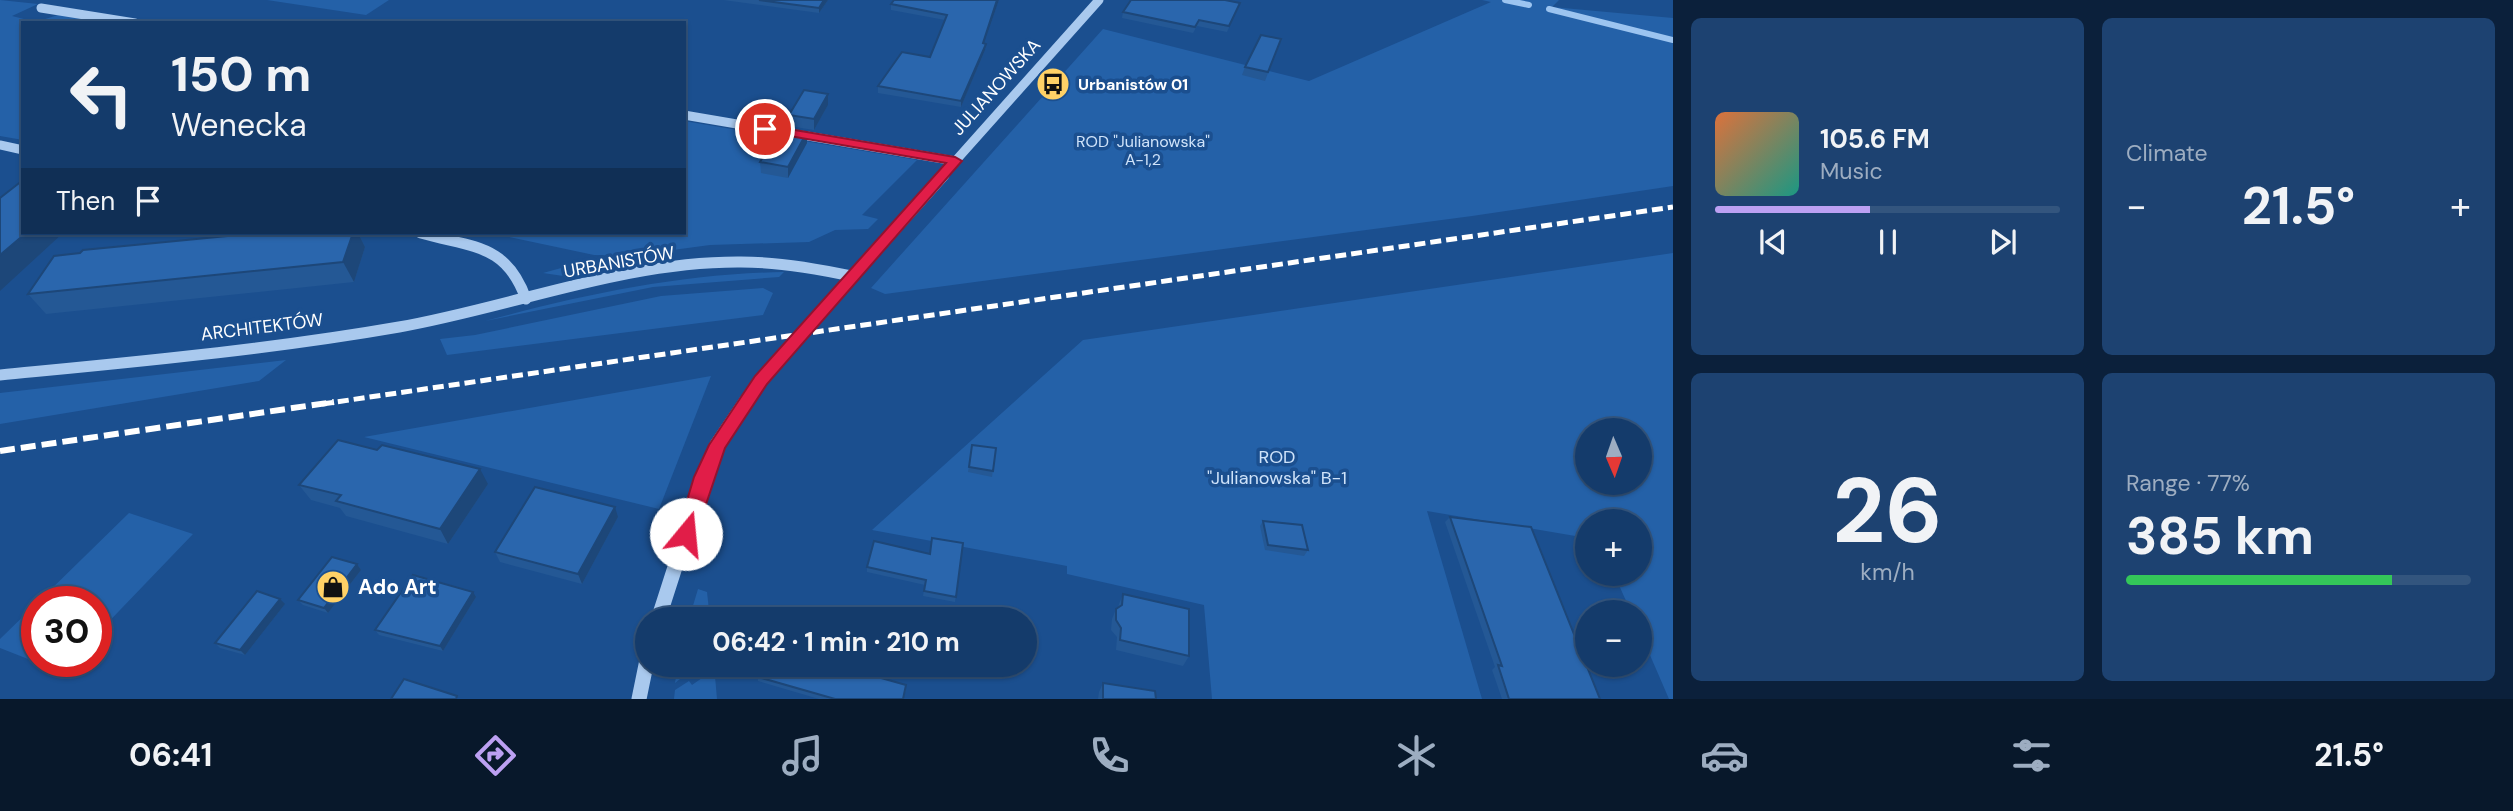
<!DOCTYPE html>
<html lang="en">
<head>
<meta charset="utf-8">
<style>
	:root { --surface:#143b6b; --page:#1d4271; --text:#f1f3f6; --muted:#9dadc1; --line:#33557e; --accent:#bca0f2 }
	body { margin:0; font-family:"DM Sans",sans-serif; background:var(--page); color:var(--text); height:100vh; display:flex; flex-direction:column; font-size:26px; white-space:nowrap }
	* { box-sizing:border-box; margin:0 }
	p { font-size:23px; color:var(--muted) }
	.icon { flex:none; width:38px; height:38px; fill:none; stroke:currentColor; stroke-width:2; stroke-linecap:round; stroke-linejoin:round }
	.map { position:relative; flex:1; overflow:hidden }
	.panel { display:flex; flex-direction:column; gap:18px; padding:18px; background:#0b203b; width:840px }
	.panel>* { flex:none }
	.banner { position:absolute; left:21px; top:21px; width:665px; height:214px; border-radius:0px; box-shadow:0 2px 5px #0004,0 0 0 2px var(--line); background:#143b6b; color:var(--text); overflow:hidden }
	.needle { width:46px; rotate:178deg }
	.tools { position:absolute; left:1575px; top:418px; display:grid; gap:14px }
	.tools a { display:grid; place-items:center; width:77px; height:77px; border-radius:50%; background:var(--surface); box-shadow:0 2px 5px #0004,0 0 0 2px var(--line); font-size:35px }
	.speed { position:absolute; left:21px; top:586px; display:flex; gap:14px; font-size:35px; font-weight:700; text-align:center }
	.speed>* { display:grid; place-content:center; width:91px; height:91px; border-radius:50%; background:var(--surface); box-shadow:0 2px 5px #0004,0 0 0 2px var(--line); line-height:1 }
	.speed .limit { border:10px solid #d22; background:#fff; color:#111 }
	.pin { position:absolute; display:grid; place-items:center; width:60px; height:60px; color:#fff; margin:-30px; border:4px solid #fff; border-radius:50%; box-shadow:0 2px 7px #0007 }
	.me { position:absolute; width:77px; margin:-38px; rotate:17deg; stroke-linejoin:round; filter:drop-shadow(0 0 5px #0008) }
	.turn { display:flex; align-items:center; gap:24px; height:147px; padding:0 35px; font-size:32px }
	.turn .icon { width:91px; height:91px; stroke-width:2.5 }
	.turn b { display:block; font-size:49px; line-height:60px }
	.then { display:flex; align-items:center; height:66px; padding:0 35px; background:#0003; gap:14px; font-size:26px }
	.big { font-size:52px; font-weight:700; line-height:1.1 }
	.panel .widget { flex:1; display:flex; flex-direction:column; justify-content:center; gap:10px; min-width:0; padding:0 24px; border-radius:10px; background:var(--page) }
	.panel .dial { align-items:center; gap:0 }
	.dial b { font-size:91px; line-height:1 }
	.song { display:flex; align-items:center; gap:21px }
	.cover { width:84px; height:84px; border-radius:10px; background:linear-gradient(135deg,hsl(20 70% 55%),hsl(170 70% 35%)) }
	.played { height:7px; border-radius:4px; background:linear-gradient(90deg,var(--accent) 45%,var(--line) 45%) }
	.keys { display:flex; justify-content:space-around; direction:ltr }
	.heat { display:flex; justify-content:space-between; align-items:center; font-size:38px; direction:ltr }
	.charge { height:10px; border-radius:5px; background:linear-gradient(90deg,#34c759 77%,var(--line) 0) }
	.panel .tiles { flex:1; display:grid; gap:18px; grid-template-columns:repeat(2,1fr) }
	.trip { position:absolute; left:635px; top:607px; width:402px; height:70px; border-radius:35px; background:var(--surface); box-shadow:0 2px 5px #0004,0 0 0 2px var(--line); font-weight:700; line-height:70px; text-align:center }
	.dock { display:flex; height:112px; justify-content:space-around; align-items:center; background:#08182b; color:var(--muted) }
	.dock .icon { width:49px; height:49px }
	.dock .on { color:var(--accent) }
	.dock b { font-size:32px; color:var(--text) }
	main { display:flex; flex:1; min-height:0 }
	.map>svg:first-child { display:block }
	.green { fill:#2461a8; fill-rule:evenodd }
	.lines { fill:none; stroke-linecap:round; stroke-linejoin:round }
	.stream { stroke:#9cc4f0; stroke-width:6 }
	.minor-far2 { stroke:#a9c9ee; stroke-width:9 }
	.minor-far1 { stroke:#a9c9ee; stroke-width:11 }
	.minor { stroke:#a9c9ee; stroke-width:15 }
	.rail-far1 { stroke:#fff; stroke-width:5; stroke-dasharray:11 5; stroke-linecap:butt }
	.rail { stroke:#fff; stroke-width:6; stroke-dasharray:15 6; stroke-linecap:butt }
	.wall { fill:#245895 }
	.shaded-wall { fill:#1d4779 }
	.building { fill:#2a66ad; stroke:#1d4779; stroke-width:2 }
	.route { fill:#e11d48; stroke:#92132f; stroke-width:2 }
	.labels { text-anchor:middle; stroke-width:7; stroke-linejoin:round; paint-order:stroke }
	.far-poi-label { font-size:16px; font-weight:bold; fill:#fff; stroke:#1b4f8f; text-anchor:start }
	.far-park-label { font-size:16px; fill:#cfe3fa; stroke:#1b4f8f }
	.street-label { font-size:18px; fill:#fff; stroke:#1b4f8f }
	.park-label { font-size:18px; fill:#cfe3fa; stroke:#1b4f8f }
	.near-poi-label { font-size:21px; font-weight:bold; fill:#fff; stroke:#1b4f8f; text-anchor:start }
</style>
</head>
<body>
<main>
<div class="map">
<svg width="1673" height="699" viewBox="0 0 1673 699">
	<rect width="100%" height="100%" fill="#1b4f8f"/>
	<g class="green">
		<polygon points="0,0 38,4 12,16 36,22 61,14 118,23 23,23 23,140 0,136"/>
		<polygon points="267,0 389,0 366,15"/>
		<polygon points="1482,0 1559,0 1552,7 1673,18 1673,186 1472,216 885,294 871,288 1103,29 1309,81 1491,2"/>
		<polygon points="684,121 917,160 862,215 878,219 868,229 835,230 809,242 710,245 628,256 594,255 490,233 684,233"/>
		<path d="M1673 253V699H1669L1640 632V612H1631L1614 574H1640V522H1587V538L1427 511 1482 699H1212L1204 605 1067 574V566L872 530 1083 340ZM1587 430H1640V483H1587Z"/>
		<polygon points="572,265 622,266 570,277 543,273"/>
		<path d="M784 272 779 277 653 287 485 321C585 294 681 274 784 272Z"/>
		<polygon points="763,288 773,293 763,315 447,355 440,339 475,335 661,296"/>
		<polygon points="286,360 259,381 0,424 0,393"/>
		<polygon points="711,376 659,509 364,437"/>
		<polygon points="129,513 193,534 96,635 96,602 38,602"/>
		<polygon points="698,589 707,592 710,619 689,619"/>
		<polygon points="37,603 37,662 71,662 61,672 0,648 0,639"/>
		<polygon points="678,665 714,665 717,699 674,699 675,690 689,681 692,685 702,678 695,667 675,683"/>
	</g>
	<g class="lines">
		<g class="stream">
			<polyline points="1505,0 1529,5"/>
			<polyline points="1549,9 1673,40"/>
		</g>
		<g class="minor-far2">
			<polyline points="41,8 135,23"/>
			<polyline points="684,115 955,161"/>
			<polyline points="0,145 23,150"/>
			<polyline points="942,176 1099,0"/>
		</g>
		<g class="minor-far1">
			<path d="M421 233C472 248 506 243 526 299"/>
			<path d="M0 375C133 362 267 350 399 327 512 307 625 261 741 262 779 262 814 268 851 276"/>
			<polyline points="745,404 761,380 944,175"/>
		</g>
		<g class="minor">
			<polyline points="658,620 704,477 717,445 746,402"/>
			<polyline points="639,699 648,655"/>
		</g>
		<polyline class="rail-far1" points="322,404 1673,207"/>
		<polyline class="rail" points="0,451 334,402"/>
	</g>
	<g class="wall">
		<polygon points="723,0 828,0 819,13"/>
		<polygon points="894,0 999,0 984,43 986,44 985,50 961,107 878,93 878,86 930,57 945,20 891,10 891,4"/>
		<polygon points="1240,3 1227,32 1197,26 1193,33 1122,18 1123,12"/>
		<polygon points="1281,39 1265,81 1242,75 1245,67"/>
		<polygon points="828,105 814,130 789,126 789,115"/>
		<polygon points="807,143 788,178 761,173 760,162"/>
		<polygon points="259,233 358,233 365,247 354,282 46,314 28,294"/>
		<polygon points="972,445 996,448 992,477 968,472"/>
		<polygon points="488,484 448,544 346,516 340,508 311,500 299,485"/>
		<polygon points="618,517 582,584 500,562 495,552"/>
		<polygon points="1450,517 1600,699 1502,699 1492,670 1495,667 1445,522"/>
		<polygon points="1263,521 1308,550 1304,556 1265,550 1260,526"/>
		<polygon points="963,543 955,602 923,596 925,585 867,572 867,567 930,554"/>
		<polygon points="357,564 361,570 328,613 303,605 298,600"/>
		<polygon points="1123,594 1189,656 1183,666 1116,650 1117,637 1111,630 1112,619 1116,609 1118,608 1119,604"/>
		<polygon points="476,597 443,651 379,635 375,630"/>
		<polygon points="285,604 245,655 220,648 215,643"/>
		<polygon points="758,677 906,690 903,699 819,699 758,681"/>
		<polygon points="1103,683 1156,699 1098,699 1099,692"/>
	</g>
	<g class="shaded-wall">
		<polygon points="824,0 828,0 819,13 819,8"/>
		<polygon points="997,0 999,0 982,49 983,43"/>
		<polygon points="986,44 985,50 961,107 961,101"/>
		<polygon points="828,94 828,105 814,130 814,119"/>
		<polygon points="807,132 807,143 788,178 788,167"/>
		<polygon points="26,233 63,233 0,291 0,255"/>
		<polygon points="353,233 358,233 365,247 354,282 343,262"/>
		<polygon points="480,469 488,484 448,544 440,529"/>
		<polygon points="615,507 618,517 582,584 578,574"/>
		<polygon points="357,564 361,570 328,613 324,608"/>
		<polygon points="473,592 476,597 443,651 440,646"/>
		<polygon points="280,599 285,604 245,655 240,650"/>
	</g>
	<g class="building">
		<polygon points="759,0 824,0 819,8"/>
		<polygon points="894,0 997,0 983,43 986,44 961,101 878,86 902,52 930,57 947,15 891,4"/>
		<polygon points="1131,0 1225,0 1240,3 1229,26 1199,20 1195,27 1123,12"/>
		<polygon points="1261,35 1281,39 1268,72 1245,67"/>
		<polygon points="804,90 828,94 814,119 789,115"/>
		<polygon points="781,128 807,132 788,167 760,162"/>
		<polygon points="23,180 23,233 26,233 0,255 0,198"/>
		<polygon points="259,233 353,233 343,262 28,294 54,256 80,253 83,250"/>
		<polygon points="338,440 377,450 382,445 480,469 440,529 336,501 341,495 299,485"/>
		<polygon points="972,445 996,448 993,471 969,467"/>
		<polygon points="535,487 615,507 578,574 495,552"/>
		<polygon points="1450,517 1531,527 1600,699 1509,699 1498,665 1502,666"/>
		<polygon points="1263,521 1302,525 1308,550 1268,545"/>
		<polygon points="932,538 963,543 956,597 924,591 926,580 867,567 874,541 930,554"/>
		<polygon points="332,557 357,564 324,608 298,600"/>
		<polygon points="413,575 473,592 440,646 375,630"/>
		<polygon points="257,591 280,599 240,650 215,643"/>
		<polygon points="1123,594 1189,609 1189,656 1120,640 1121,628 1116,620 1116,609 1122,605"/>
		<polygon points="762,665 835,665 906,685 903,699 835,699 758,677"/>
		<polygon points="404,679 457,696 456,699 391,699"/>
		<polygon points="1103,683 1155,691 1156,699 1103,699"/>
	</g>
	<polygon class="route" points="765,125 955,157 962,161 767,384 725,448 696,534 693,540 679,540 677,534 694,477 709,445 755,376 946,163 760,131 759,129"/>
	<defs>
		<symbol id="bus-disc" viewBox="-11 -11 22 22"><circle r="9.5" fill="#ffd166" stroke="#1b4f8f"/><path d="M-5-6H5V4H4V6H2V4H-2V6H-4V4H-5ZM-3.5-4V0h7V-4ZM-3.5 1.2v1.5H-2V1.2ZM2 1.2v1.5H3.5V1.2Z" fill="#111"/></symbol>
		<symbol id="shop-disc" viewBox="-11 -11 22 22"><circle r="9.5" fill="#ffd166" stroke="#1b4f8f"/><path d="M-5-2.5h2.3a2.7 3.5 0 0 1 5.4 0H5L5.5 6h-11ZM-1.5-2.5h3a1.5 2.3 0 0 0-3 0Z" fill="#111"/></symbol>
	</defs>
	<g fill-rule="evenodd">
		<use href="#bus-disc" x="1034" y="65" width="38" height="38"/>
		<use href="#shop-disc" x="314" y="568" width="38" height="38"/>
	</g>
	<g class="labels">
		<g class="far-poi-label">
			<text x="1078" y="90">Urbanistów 01</text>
		</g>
		<g class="far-park-label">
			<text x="1143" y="147">ROD "Julianowska"<tspan x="1143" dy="18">A-1,2</tspan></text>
		</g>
		<g class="street-label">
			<text transform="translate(996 87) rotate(-48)" y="6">JULIANOWSKA</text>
			<text transform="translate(619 262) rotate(-10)" y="6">URBANISTÓW</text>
			<text transform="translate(262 327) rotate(-7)" y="6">ARCHITEKTÓW</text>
		</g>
		<g class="park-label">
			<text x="1277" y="463">ROD<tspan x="1277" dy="21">"Julianowska" B-1</tspan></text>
		</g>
		<g class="near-poi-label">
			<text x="358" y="594">Ado Art</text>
		</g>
	</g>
</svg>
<div class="tools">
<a><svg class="needle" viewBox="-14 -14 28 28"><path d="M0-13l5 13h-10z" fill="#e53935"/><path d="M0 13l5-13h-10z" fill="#9dadc1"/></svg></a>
<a>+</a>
<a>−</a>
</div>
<div class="speed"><div class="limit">30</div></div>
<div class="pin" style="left:765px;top:129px;background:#d93025"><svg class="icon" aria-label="arrive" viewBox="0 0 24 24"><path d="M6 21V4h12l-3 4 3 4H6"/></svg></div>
<svg class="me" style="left:686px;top:534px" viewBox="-20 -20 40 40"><circle r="19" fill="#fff"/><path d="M0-13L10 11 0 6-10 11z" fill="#e11d48"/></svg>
<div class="trip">06:42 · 1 min · 210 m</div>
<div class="banner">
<div class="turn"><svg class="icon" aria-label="left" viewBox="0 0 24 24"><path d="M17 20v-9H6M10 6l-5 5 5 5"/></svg><div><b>150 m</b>Wenecka</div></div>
<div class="then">Then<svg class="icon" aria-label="arrive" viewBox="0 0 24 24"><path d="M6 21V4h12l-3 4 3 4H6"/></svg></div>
</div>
</div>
<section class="panel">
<div class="tiles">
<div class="widget">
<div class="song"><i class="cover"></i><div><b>105.6 FM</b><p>Music</p></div></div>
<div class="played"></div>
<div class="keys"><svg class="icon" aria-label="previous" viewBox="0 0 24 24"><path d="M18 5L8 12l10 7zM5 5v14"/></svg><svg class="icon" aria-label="pause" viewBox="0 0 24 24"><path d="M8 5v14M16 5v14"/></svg><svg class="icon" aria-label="next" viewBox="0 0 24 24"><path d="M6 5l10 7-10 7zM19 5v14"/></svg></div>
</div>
<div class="widget"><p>Climate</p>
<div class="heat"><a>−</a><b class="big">21.5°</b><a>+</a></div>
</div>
<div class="widget dial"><b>26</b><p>km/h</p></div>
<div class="widget"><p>Range · 77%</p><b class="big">385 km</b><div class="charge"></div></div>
</div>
</section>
</main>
<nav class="dock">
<b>06:41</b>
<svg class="icon on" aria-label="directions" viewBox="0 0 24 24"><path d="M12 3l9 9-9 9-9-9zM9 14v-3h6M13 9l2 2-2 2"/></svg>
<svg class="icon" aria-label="music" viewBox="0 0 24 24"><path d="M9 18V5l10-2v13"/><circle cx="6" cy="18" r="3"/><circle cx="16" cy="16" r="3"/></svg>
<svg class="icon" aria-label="phone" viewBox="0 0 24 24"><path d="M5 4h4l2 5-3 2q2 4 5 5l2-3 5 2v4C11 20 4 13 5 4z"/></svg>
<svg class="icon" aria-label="climate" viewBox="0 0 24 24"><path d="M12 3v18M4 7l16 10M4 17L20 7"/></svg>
<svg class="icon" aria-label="car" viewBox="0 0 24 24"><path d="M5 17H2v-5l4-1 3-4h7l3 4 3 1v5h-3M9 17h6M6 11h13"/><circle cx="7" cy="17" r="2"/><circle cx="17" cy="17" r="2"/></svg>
<svg class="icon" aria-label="filters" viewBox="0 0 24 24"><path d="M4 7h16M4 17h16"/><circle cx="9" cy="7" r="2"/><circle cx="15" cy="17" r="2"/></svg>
<b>21.5°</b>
</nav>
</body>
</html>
